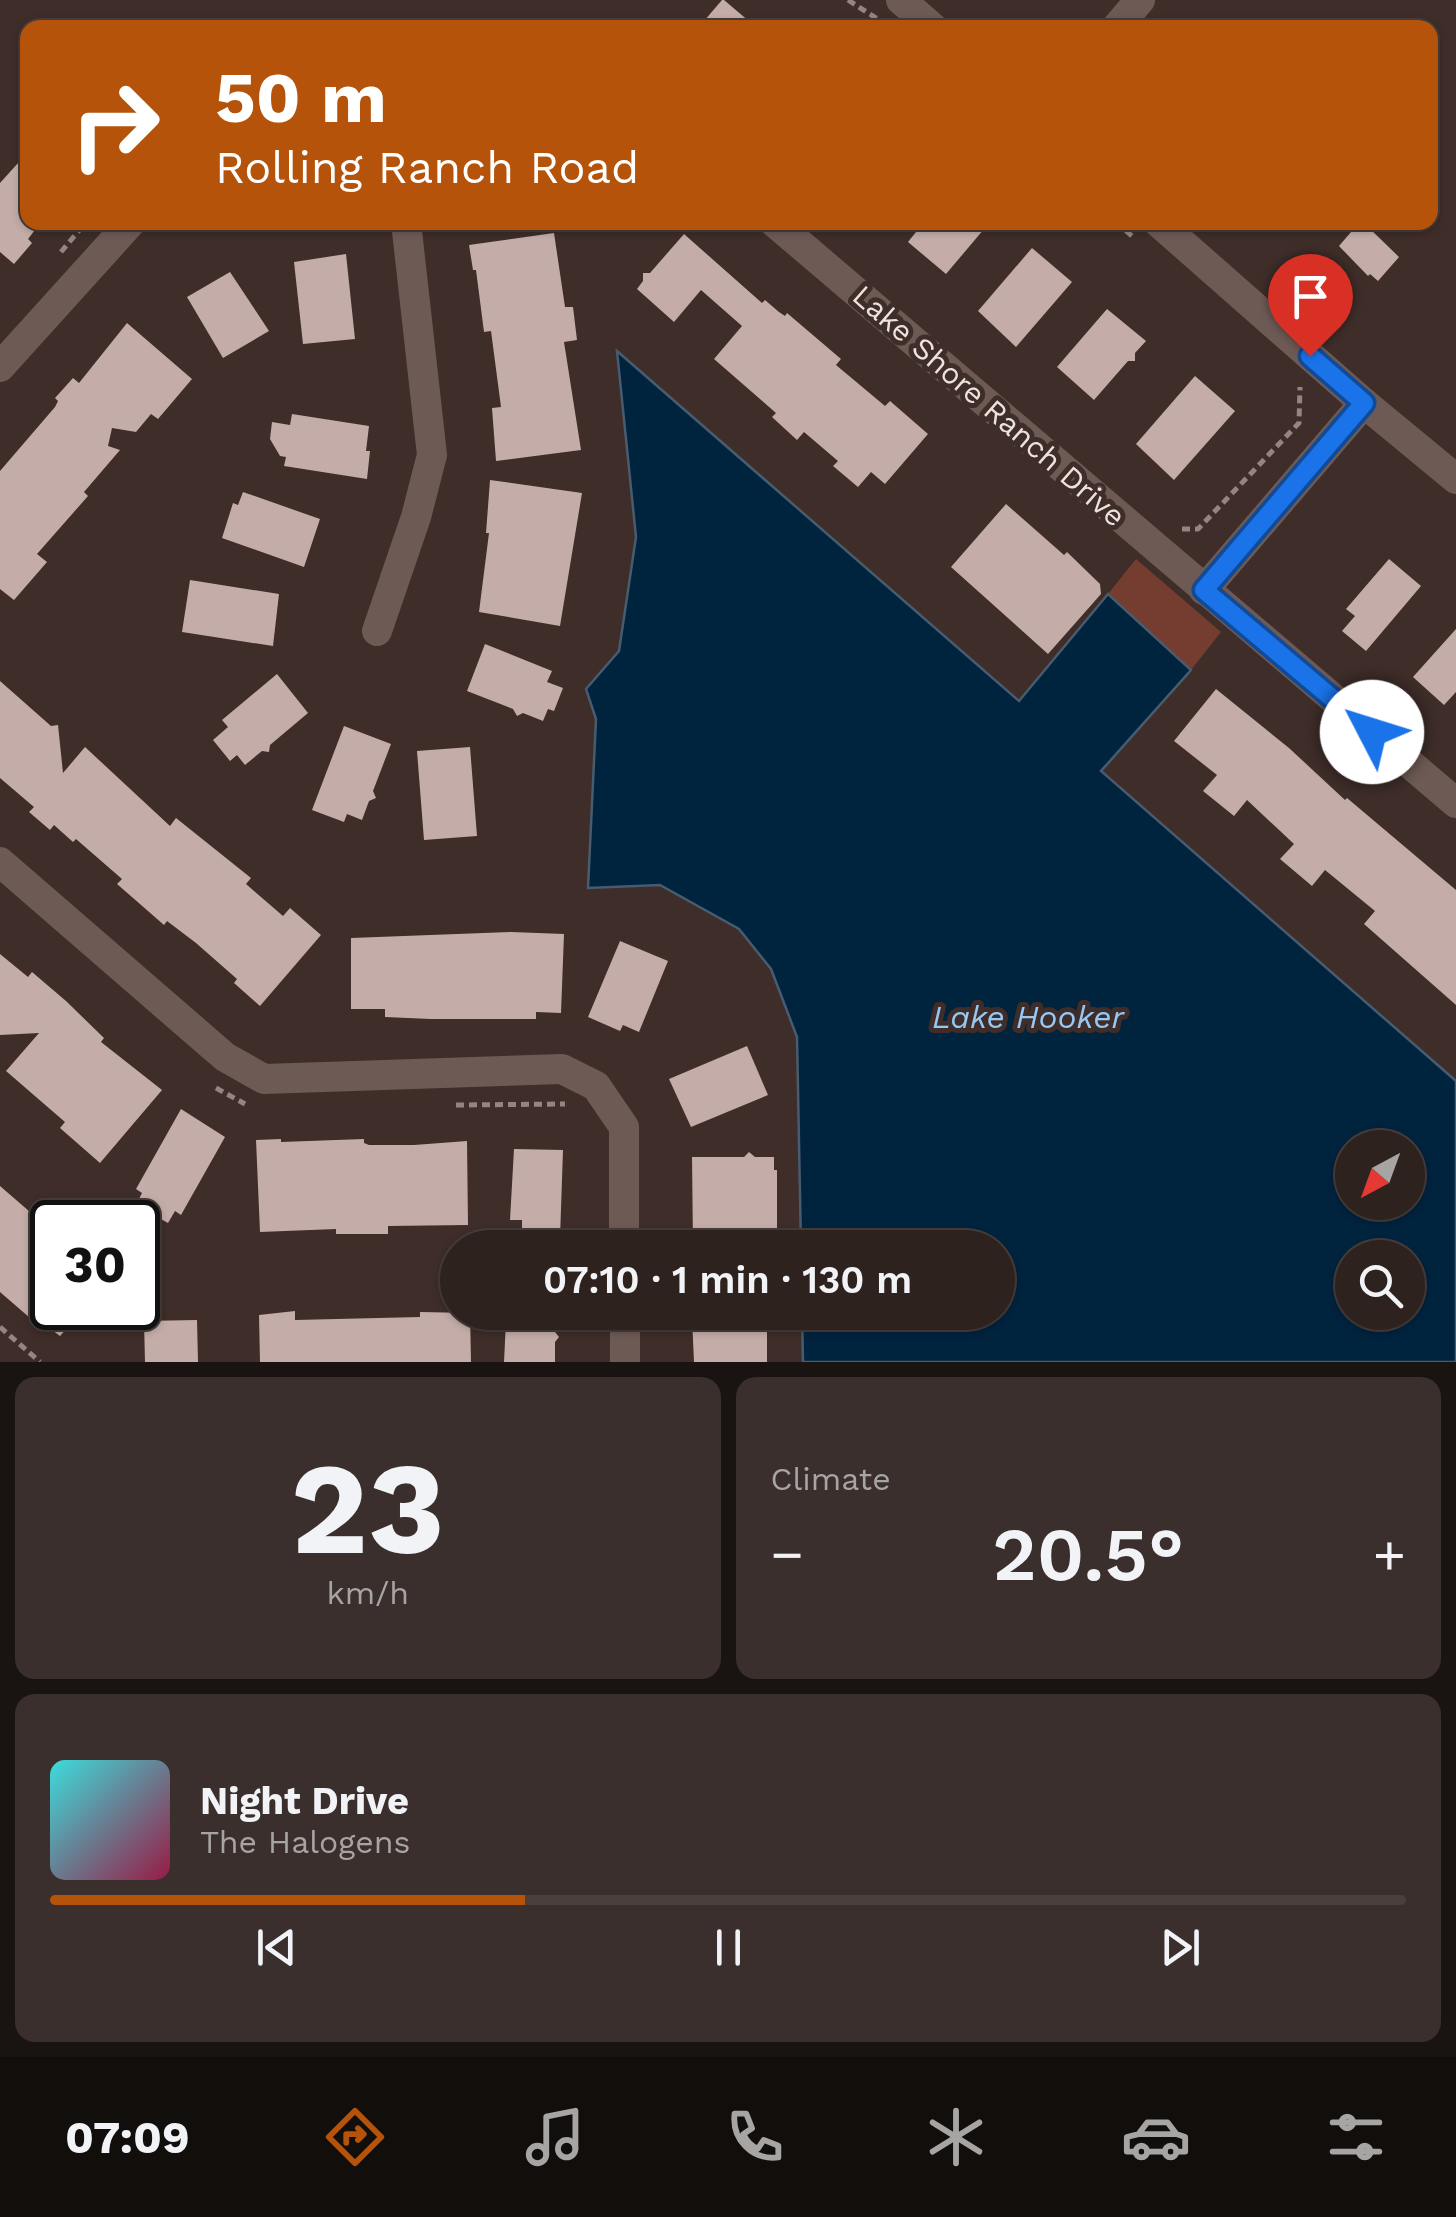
<!DOCTYPE html>
<html lang="en">
<head>
<meta charset="utf-8">
<style>
	:root { --surface:#2e221f; --page:#3a2f2c; --text:#f1f3f6; --muted:#a7a4a4; --line:#493f3d; --accent:#b45309 }
	body { margin:0; font-family:"Work Sans",sans-serif; background:var(--page); color:var(--text); height:100vh; display:flex; flex-direction:column; font-size:38px; white-space:nowrap }
	* { box-sizing:border-box; margin:0 }
	p { font-size:32px; color:var(--muted) }
	.icon { flex:none; width:55px; height:55px; fill:none; stroke:currentColor; stroke-width:2; stroke-linecap:round; stroke-linejoin:round }
	.map { position:relative; height:1362px; overflow:hidden }
	.sheet { display:flex; flex-direction:column; gap:15px; padding:15px; background:#191311; flex:1 }
	.sheet>* { flex:none }
	.hud { position:absolute; left:20px; top:20px; width:1418px; height:210px; border-radius:20px; box-shadow:0 2px 8px #0004,0 0 0 2px var(--line); background:#b45309; color:#fff; overflow:hidden }
	.needle { width:65px; rotate:221deg }
	.fabs { position:absolute; left:1335px; top:1130px; display:grid; gap:20px }
	.fabs a { display:grid; place-items:center; width:90px; height:90px; border-radius:50%; background:var(--surface); box-shadow:0 2px 8px #0004,0 0 0 2px var(--line); font-size:50px }
	.speed { position:absolute; left:30px; top:1200px; display:flex; gap:20px; font-size:50px; font-weight:700; text-align:center }
	.speed>* { display:grid; place-content:center; width:130px; height:130px; border-radius:50%; background:var(--surface); box-shadow:0 2px 8px #0004,0 0 0 2px var(--line); line-height:1 }
	.speed .limit { border:5px solid #111; border-radius:15px; background:#fff; color:#111 }
	.pin { position:absolute; display:grid; place-items:center; width:85px; height:85px; color:#fff; margin:-102px -42px; border-radius:50% 50% 50% 0; rotate:-45deg; box-shadow:0 0 10px #0007 }
	.pin .icon { rotate:45deg }
	.me { position:absolute; width:110px; margin:-55px; rotate:310deg; stroke-linejoin:round; filter:drop-shadow(0 0 8px #0008) }
	.turn { display:flex; align-items:center; gap:35px; height:210px; padding:0 30px; font-size:45px }
	.turn .icon { width:130px; height:130px; stroke-width:2.5 }
	.turn b { display:block; font-size:70px; line-height:85px }
	.big { font-size:75px; font-weight:600; line-height:1.1 }
	.sheet .card { flex:1; display:flex; flex-direction:column; justify-content:center; gap:15px; min-width:0; padding:0 35px; border-radius:20px; background:var(--page) }
	.sheet .dial { align-items:center; gap:0 }
	.dial b { font-size:130px; line-height:1 }
	.song { display:flex; align-items:center; gap:30px }
	.cover { width:120px; height:120px; border-radius:15px; background:linear-gradient(135deg,hsl(180 70% 55%),hsl(340 70% 35%)) }
	.played { height:10px; border-radius:5px; background:linear-gradient(90deg,var(--accent) 35%,var(--line) 35%) }
	.keys { display:flex; justify-content:space-around; direction:ltr }
	.heat { display:flex; justify-content:space-between; align-items:center; font-size:55px; direction:ltr }
	.sheet .tiles { flex:1; display:grid; gap:15px; grid-template-columns:1fr 1fr }
	.card:last-child { grid-column:span 2 }
	.trip { position:absolute; left:440px; top:1230px; width:575px; height:100px; border-radius:50px; background:var(--surface); box-shadow:0 2px 8px #0004,0 0 0 2px var(--line); font-weight:600; line-height:100px; text-align:center }
	.menu { display:flex; height:160px; justify-content:space-around; align-items:center; background:#120e0c; color:var(--muted) }
	.menu .icon { width:70px; height:70px }
	.menu .active { color:var(--accent) }
	.menu b { font-size:45px; color:var(--text) }
	.map>svg:first-child { display:block }
	.green { fill:#753d2f }
	.water { fill:#00233e; stroke:#475c6e; stroke-width:2.5; fill-rule:evenodd }
	.building { fill:#c4ada8 }
	.lines { fill:none; stroke-linecap:round; stroke-linejoin:round }
	.path { stroke:#938581; stroke-width:5; stroke-dasharray:8 5; stroke-linecap:butt }
	.minor { stroke:#6e5a55; stroke-width:30 }
	.tertiary { stroke:#6e5a55; stroke-width:30 }
	.route-casing { stroke:#114b97; stroke-width:25 }
	.route { stroke:#1a73e8; stroke-width:18 }
	.labels { text-anchor:middle; stroke-width:10; stroke-linejoin:round; paint-order:stroke }
	.street-label { font-size:30px; fill:#eee2df; stroke:#3e2d29 }
	.water-label { font-size:32px; font-style:italic; fill:#96c8f5; stroke:#3e2d29 }
</style>
</head>
<body>
<div class="map">
<svg width="1456" height="1362" viewBox="0 0 1456 1362">
	<rect width="100%" height="100%" fill="#3e2d29"/>
	<polygon class="green" points="1136,559 1221,632 1191,670 1108,594"/>
	<path class="water" d="M617 351 1019 701 1108 594 1191 670 1101 771 1456 1081V1362H803L802 1313 998 1312V1248L801 1247 797 1037 771 969 739 929 660 885 588 888 596 719 586 689 619 651 636 537ZM1352 1148H1408V1202H1352ZM1352 1258H1408V1312H1352Z"/>
	<g class="building">
		<polygon points="722,0 724,0 757,28 698,28"/>
		<polygon points="28,152 28,222 41,222 28,239 32,243 14,264 0,252 0,183"/>
		<polygon points="924,222 990,222 946,274 908,242"/>
		<polygon points="1357,225 1366,225 1399,257 1378,281 1370,274 1368,276 1339,246"/>
		<polygon points="554,233 565,307 573,307 577,340 564,342 581,450 496,461 492,408 501,407 491,331 484,332 476,270 473,270 469,245"/>
		<polygon points="684,234 762,303 765,300 779,312 785,316 787,313 841,359 836,365 885,406 890,401 928,434 885,484 871,472 858,487 833,466 838,461 804,432 797,440 772,417 776,413 714,359 742,326 701,290 674,322 637,289 643,281 643,273 650,273"/>
		<polygon points="1032,248 1072,282 1016,347 978,311"/>
		<polygon points="346,254 355,339 303,344 294,262"/>
		<polygon points="230,272 269,331 223,358 187,297"/>
		<polygon points="1107,309 1146,341 1135,353 1135,361 1128,361 1094,400 1057,367"/>
		<polygon points="127,323 192,379 158,419 151,414 136,432 112,428 108,446 120,450 84,492 88,496 37,554 47,562 14,600 0,589 0,471 55,407 58,401 55,398 73,378 79,383"/>
		<polygon points="1195,376 1235,411 1174,480 1136,444"/>
		<polygon points="292,414 369,426 366,451 370,451 367,479 284,466 286,457 280,456 270,439 272,422 290,425"/>
		<polygon points="490,480 582,493 560,626 479,612 489,533 486,533"/>
		<polygon points="243,492 320,519 304,567 222,538 233,503 238,505"/>
		<polygon points="1006,504 1064,555 1067,552 1100,584 1101,594 1048,654 951,567"/>
		<polygon points="1389,559 1421,586 1366,651 1342,631 1355,616 1346,609"/>
		<polygon points="190,580 279,594 273,646 182,632"/>
		<polygon points="1456,629 1456,692 1444,705 1413,677"/>
		<polygon points="485,644 552,671 547,682 563,688 554,711 548,709 543,721 523,713 517,716 513,709 467,691"/>
		<polygon points="277,674 308,713 270,745 269,752 262,751 245,765 237,755 230,761 213,740 228,727 222,720"/>
		<polygon points="0,681 51,726 58,725 63,773 85,747 170,826 176,818 251,878 246,884 283,916 290,908 321,935 260,1006 234,983 237,979 196,943 167,921 164,925 117,884 122,879 76,839 73,842 54,825 50,830 29,812 34,807 0,778"/>
		<polygon points="1216,689 1289,748 1345,800 1347,798 1456,890 1456,1005 1364,924 1375,911 1325,870 1312,886 1280,859 1294,844 1247,800 1234,816 1203,791 1217,775 1174,741"/>
		<polygon points="344,726 391,744 373,791 376,798 369,801 362,820 347,814 344,822 312,810"/>
		<polygon points="470,747 477,836 424,840 417,751"/>
		<polygon points="511,932 564,934 561,1013 536,1012 536,1019 431,1019 385,1017 385,1009 351,1009 351,938"/>
		<polygon points="620,941 668,961 639,1032 623,1025 620,1031 588,1017"/>
		<polygon points="0,954 28,977 32,972 66,1001 104,1038 101,1042 162,1090 100,1163 60,1128 65,1122 6,1071 39,1033 0,1035"/>
		<polygon points="747,1046 768,1095 691,1127 669,1079"/>
		<polygon points="181,1109 225,1137 181,1215 175,1211 168,1223 136,1205 142,1193 136,1189"/>
		<polygon points="281,1139 281,1142 364,1139 364,1143 369,1145 414,1145 467,1141 468,1225 388,1226 388,1234 336,1234 336,1229 260,1232 256,1140"/>
		<polygon points="514,1149 563,1150 560,1238 522,1236 522,1220 510,1220"/>
		<polygon points="749,1152 755,1157 774,1157 774,1170 777,1170 777,1248 693,1248 692,1157 744,1157"/>
		<polygon points="0,1186 52,1231 52,1308 85,1308 60,1336 40,1321 37,1324 0,1292"/>
		<polygon points="295,1311 295,1320 420,1317 420,1312 470,1313 471,1362 260,1362 259,1315"/>
		<polygon points="519,1312 555,1312 555,1332 559,1337 555,1342 555,1362 504,1362 506,1321 519,1320"/>
		<polygon points="746,1312 767,1315 767,1362 694,1362 692,1318 743,1316"/>
		<polygon points="197,1320 198,1362 145,1362 144,1321"/>
	</g>
	<g class="lines">
		<g class="path">
			<polyline points="848,0 879,20"/>
			<polyline points="1116,222 1132,236"/>
			<polyline points="61,252 86,222"/>
			<polyline points="1182,529 1198,529 1299,423 1300,387"/>
			<polyline points="216,1088 245,1104"/>
			<polyline points="456,1105 565,1104"/>
			<polyline points="0,1327 40,1362"/>
		</g>
		<g class="minor">
			<polyline points="1116,28 1140,0"/>
			<polyline points="774,222 1456,803"/>
			<polyline points="0,367 131,222"/>
			<polyline points="1204,590 1364,403"/>
			<polyline points="377,631 416,517 432,455 406,222"/>
			<polyline points="0,862 225,1057 264,1079 562,1069 596,1086 624,1127 624,1248"/>
			<polyline points="625,1312 625,1362"/>
		</g>
		<g class="tertiary">
			<polyline points="901,0 933,28"/>
			<polyline points="1158,222 1364,403 1456,479"/>
		</g>
	</g>
	<g class="lines">
		<defs>
			<polyline id="route" points="1310,356 1364,403 1204,590 1372,732"/>
		</defs>
		<use href="#route" class="route-casing"/>
		<use href="#route" class="route"/>
	</g>
	<g class="labels">
		<g class="street-label">
			<text transform="translate(989 406) rotate(41)" y="10">Lake Shore Ranch Drive</text>
		</g>
		<g class="water-label">
			<text x="1028" y="1028">Lake Hooker</text>
		</g>
	</g>
</svg>
<div class="fabs">
<a><svg class="needle" viewBox="-14 -14 28 28"><path d="M0-13l5 13h-10z" fill="#e53935"/><path d="M0 13l5-13h-10z" fill="#a7a4a4"/></svg></a>
<a><svg class="icon" aria-label="search" viewBox="0 0 24 24"><circle cx="10" cy="10" r="6"/><path d="M15 15l6 6"/></svg></a>
</div>
<div class="speed"><div class="limit">30</div></div>
<div class="pin" style="left:1310px;top:356px;background:#d93025"><svg class="icon" aria-label="arrive" viewBox="0 0 24 24"><path d="M6 21V4h12l-3 4 3 4H6"/></svg></div>
<svg class="me" style="left:1372px;top:732px" viewBox="-20 -20 40 40"><circle r="19" fill="#fff"/><path d="M0-13L10 11 0 6-10 11z" fill="#1a73e8"/></svg>
<div class="trip">07:10 · 1 min · 130 m</div>
<div class="hud">
<div class="turn"><svg class="icon" aria-label="right" viewBox="0 0 24 24"><path d="M7 20v-9h11M14 6l5 5-5 5"/></svg><div><b>50 m</b>Rolling Ranch Road</div></div>
</div>
</div>
<section class="sheet">
<div class="tiles">
<div class="card dial"><b>23</b><p>km/h</p></div>
<div class="card"><p>Climate</p>
<div class="heat"><a>−</a><b class="big">20.5°</b><a>+</a></div>
</div>
<div class="card">
<div class="song"><i class="cover"></i><div><b>Night Drive</b><p>The Halogens</p></div></div>
<div class="played"></div>
<div class="keys"><svg class="icon" aria-label="previous" viewBox="0 0 24 24"><path d="M18 5L8 12l10 7zM5 5v14"/></svg><svg class="icon" aria-label="pause" viewBox="0 0 24 24"><path d="M8 5v14M16 5v14"/></svg><svg class="icon" aria-label="next" viewBox="0 0 24 24"><path d="M6 5l10 7-10 7zM19 5v14"/></svg></div>
</div>
</div>
</section>
<nav class="menu">
<b>07:09</b>
<svg class="icon active" aria-label="directions" viewBox="0 0 24 24"><path d="M12 3l9 9-9 9-9-9zM9 14v-3h6M13 9l2 2-2 2"/></svg>
<svg class="icon" aria-label="music" viewBox="0 0 24 24"><path d="M9 18V5l10-2v13"/><circle cx="6" cy="18" r="3"/><circle cx="16" cy="16" r="3"/></svg>
<svg class="icon" aria-label="phone" viewBox="0 0 24 24"><path d="M5 4h4l2 5-3 2q2 4 5 5l2-3 5 2v4C11 20 4 13 5 4z"/></svg>
<svg class="icon" aria-label="climate" viewBox="0 0 24 24"><path d="M12 3v18M4 7l16 10M4 17L20 7"/></svg>
<svg class="icon" aria-label="car" viewBox="0 0 24 24"><path d="M5 17H2v-5l4-1 3-4h7l3 4 3 1v5h-3M9 17h6M6 11h13"/><circle cx="7" cy="17" r="2"/><circle cx="17" cy="17" r="2"/></svg>
<svg class="icon" aria-label="filters" viewBox="0 0 24 24"><path d="M4 7h16M4 17h16"/><circle cx="9" cy="7" r="2"/><circle cx="15" cy="17" r="2"/></svg>
</nav>
</body>
</html>
